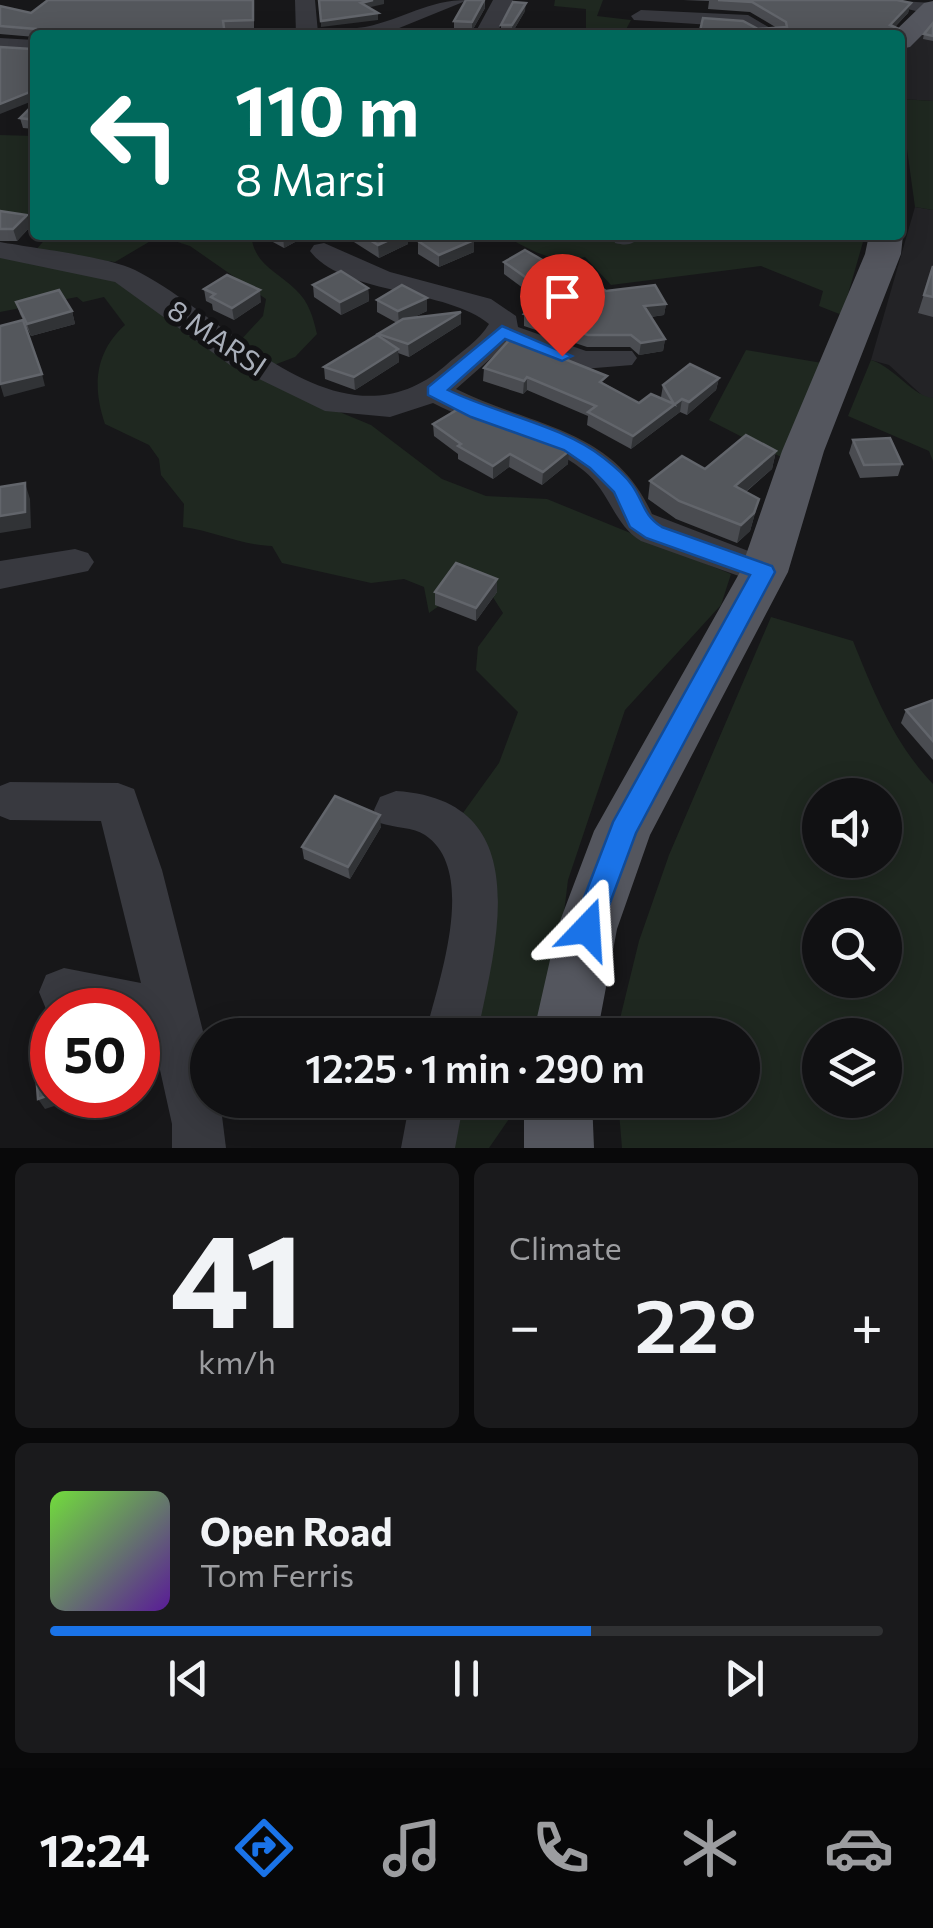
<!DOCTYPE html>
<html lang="en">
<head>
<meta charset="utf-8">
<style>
	:root { --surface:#111113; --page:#1a1a1c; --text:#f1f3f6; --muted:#9c9da0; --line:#303133; --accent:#1a73e8 }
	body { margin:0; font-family:Commissioner,sans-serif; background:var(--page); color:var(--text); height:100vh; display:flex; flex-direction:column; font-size:38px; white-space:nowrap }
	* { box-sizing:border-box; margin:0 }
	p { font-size:32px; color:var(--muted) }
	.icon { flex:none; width:55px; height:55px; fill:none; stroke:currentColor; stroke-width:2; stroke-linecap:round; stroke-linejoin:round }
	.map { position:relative; height:1148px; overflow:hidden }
	.details { display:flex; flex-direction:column; gap:15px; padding:15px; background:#09090a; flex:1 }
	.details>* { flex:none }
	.guide { position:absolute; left:30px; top:30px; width:875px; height:210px; border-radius:10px; box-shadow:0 5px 25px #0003,0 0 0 2px var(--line); background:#00695c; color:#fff; overflow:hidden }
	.tools { position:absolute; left:802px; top:778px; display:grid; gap:20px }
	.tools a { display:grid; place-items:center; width:100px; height:100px; border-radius:50%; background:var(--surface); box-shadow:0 5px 25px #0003,0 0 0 2px var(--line); font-size:50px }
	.speed { position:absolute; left:30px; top:988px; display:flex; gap:20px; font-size:50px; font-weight:700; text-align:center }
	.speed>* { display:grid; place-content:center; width:130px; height:130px; border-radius:50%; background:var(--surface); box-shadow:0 5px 25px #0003,0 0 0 2px var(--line); line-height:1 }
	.speed .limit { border:15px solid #d22; background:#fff; color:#111 }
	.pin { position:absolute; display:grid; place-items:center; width:85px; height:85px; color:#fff; margin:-102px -42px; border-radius:50% 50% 50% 0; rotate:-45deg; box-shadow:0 0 10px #0007 }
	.pin .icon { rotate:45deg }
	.me { position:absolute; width:110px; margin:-55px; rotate:20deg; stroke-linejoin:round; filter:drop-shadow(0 0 8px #0008) }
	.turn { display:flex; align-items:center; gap:35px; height:210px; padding:0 40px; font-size:45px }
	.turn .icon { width:130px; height:130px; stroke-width:2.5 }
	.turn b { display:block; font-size:70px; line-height:85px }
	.big { font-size:75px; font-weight:600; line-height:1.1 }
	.details .card { flex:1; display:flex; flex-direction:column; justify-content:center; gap:15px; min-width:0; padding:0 35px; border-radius:15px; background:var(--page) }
	.details .dial { align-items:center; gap:0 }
	.dial b { font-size:130px; line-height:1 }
	.song { display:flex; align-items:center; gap:30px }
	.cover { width:120px; height:120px; border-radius:15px; background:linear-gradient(135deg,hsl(100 70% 55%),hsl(270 70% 35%)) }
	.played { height:10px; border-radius:5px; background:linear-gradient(90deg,var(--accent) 65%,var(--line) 65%) }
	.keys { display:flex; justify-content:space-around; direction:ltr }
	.heat { display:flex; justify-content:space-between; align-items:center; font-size:55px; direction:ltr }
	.details .tiles { flex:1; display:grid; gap:15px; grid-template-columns:1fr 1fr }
	.card:last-child { grid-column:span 2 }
	.trip { position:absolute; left:190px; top:1018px; width:570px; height:100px; border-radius:50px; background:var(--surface); box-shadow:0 5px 25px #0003,0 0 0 2px var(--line); font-weight:600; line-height:100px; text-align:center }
	.tabs { display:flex; height:160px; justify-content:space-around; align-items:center; background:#070708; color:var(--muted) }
	.tabs .icon { width:70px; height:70px }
	.tabs .current { color:var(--accent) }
	.tabs b { font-size:45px; color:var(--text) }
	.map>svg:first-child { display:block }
	.built { fill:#232326 }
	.green { fill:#1f2820; fill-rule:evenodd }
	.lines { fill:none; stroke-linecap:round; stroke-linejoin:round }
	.minor { fill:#38393f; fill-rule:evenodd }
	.major { fill:#54565e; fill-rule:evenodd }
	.wall { fill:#4a4c51 }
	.shaded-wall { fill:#313336 }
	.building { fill:#54575c; stroke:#62656b; stroke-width:2.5 }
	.route { fill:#1a73e8; stroke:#114b97; stroke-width:2.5 }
	.labels { text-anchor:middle; stroke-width:10; stroke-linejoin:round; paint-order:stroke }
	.street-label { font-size:28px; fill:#a9afba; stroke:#121214 }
</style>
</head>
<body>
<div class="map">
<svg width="933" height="1148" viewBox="0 0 933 1148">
	<rect width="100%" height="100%" fill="#171719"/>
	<g class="built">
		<polygon points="933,18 933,101 900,99 900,51"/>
		<polygon points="915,207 933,210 933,398 925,398 889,365 871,360"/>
	</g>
	<g class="green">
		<polygon points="555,0 603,0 597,16 631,20 623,35 586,35 586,9 554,6"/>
		<polygon points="900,99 933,101 933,210 915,207"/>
		<polygon points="0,135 35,136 35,219 0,215"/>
		<path d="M49 235H251C255 266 276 270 296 290 309 302 313 317 317 334L295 357 274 365 238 343 263 316 266 299 190 246 159 236 115 262 34 252Z"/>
		<path d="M502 235H619L627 244 643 235H865L842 315 819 306 823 291 761 266 611 285 585 257C553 266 529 248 502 235Z"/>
		<path d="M0 257 100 273 325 406 371 425 442 479 486 496 547 499 731 574 721 605 625 710 568 880 555 986 541 1035H456L455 824 499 763 518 712 476 670 478 647 503 613 489 591 463 589 429 613 424 587 404 579 371 583 282 563 272 546C241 545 214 531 183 527L184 504 161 475 159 459 149 445 105 424C92 386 95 352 125 325L104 297 83 302 77 297 0 312Z"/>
		<polygon points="746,350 822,363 783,458 709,420"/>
		<path d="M871 360C894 367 914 397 933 398V461L929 451 848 416Z"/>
		<path d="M771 617 853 641C874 693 894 743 933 784V1148H622L618 1100H742V1035H616L639 941 669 855ZM820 795H885V860H820ZM820 915H885V980H820ZM820 1035H885V1100H820Z"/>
		<polygon points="442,1100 522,1100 489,1148 431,1148"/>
	</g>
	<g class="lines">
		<g class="minor">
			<path d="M295 0H315L318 33C332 25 349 30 365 27 404 19 427 0 468 0L382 35H296Z"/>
			<polygon points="493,0 513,0 496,35 474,35"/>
			<polygon points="883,0 933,3 933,15 886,4"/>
			<polygon points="641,10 748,15 782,35 756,35 743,27 634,20 631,16"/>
			<polygon points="0,38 35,40 35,54 0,52"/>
			<path d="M613 235H641C634 245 627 246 615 243Z"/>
			<path d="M0 242C33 248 109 257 135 270 226 315 339 457 445 366 459 353 480 340 489 324 446 288 343 295 310 251L314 245 324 243 390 272 491 299 516 316 518 327 586 351H632L637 358 632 365 583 369 507 344 456 389C532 427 614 428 652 514L777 562 783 572 777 582 764 585 641 541C613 524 610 491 583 470 541 437 480 428 433 403L390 417 325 411 230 365 115 282 0 258Z"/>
			<polygon points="75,549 88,553 94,562 88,571 0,589 0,561"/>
			<polygon points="10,782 118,783 134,789 162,870 208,1051 208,1100 220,1100 226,1148 172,1148 172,1124 152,1034 138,1031 138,1010 46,1009 39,992 46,975 64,968 141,983 101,821 10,820 0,816 0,786"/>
			<path d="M396 791C537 800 497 941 477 1035H425C438 983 479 871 425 835 414 827 394 828 380 823L374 810 380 797Z"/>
			<polygon points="410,1100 464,1100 455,1148 401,1148"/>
		</g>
		<g class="major">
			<polygon points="933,1 933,24 910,47 900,49 900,35 891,35 924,3"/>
			<polygon points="900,230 903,235 901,254 824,451 788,572 650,835 617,929 597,1035 533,1035 557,929 594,831 740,572 782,451 865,254 869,235 900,235"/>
			<polygon points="524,1100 592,1100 594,1148 524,1148"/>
		</g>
	</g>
	<g class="wall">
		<polygon points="48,0 254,0 254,29 224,30 225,35 35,35 35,37 0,34 0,6 31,13"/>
		<polygon points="485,0 485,8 472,31 454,29 454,21"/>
		<polygon points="683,0 897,0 911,3 908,13 895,27 899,35 699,35 777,28 750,12 708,9 709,1"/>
		<polygon points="525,11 512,33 501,33 501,25"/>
		<polygon points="933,23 933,41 923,39 924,34"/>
		<polygon points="35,103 35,129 23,128 20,118"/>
		<polygon points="0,211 30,227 17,241 0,241"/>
		<polygon points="260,235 308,235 284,248"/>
		<polygon points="343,235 408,235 408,244 379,258"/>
		<polygon points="474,240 474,252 439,267 418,254 418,241"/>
		<polygon points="504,262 551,265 550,277 527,291 504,274"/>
		<polygon points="933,266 933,317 918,313"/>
		<polygon points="313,285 368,288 369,301 341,315 314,297"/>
		<polygon points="204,289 261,302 234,320 213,310 212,304 206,301"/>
		<polygon points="606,291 666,304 664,315 651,317 665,339 663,351 639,355 630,347 587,347 524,326 524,314 545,301 546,293"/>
		<polygon points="377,300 427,311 412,318 461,312 461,324 409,357 398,353 399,362 355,390 325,379 324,367 397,323 377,312"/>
		<polygon points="16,302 72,311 75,324 31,336 20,314"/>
		<polygon points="508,336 553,354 639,403 661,397 663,385 719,378 716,390 687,415 680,412 631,449 587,425 588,416 527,390 523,394 483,381 484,368 508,341"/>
		<polygon points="433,424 568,464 542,485 509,467 493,479 458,459 458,454 434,436"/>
		<polygon points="853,440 902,464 898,476 860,478 849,453"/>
		<polygon points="776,451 772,469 746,492 759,499 750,531 737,543 676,519 648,499 650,481"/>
		<polygon points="435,592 497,592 476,621 435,605"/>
		<polygon points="933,700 933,760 901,723 906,710"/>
		<polygon points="381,827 350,879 304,859 302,847"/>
	</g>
	<g class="shaded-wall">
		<polygon points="373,0 384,0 384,4 362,9 361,3"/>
		<polygon points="484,0 485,8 472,31 472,22"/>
		<polygon points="526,3 525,11 512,33 512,25"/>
		<polygon points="911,3 908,13 887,35 890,25"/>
		<polygon points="378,13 378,20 321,27 321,21"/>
		<polygon points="35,90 35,100 0,114 0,104"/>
		<polygon points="27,215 30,227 17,241 13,229"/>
		<polygon points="283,235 308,235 284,248"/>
		<polygon points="400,235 408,235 408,244 379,258 378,245"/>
		<polygon points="474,240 474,252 439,267 439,255"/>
		<polygon points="551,265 550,277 527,291 528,279"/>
		<polygon points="368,288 369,301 341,315 340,302"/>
		<polygon points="260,290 261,302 234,320 232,308"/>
		<polygon points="427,298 427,311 399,324 398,311"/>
		<polygon points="666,304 664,315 642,318 644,306"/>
		<polygon points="72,311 75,324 31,336 27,324"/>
		<polygon points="461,312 461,324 409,357 408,344"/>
		<polygon points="665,339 663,351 639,355 641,343"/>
		<polygon points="398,349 399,362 355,390 354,377"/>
		<polygon points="42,374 45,386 4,397 0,384"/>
		<polygon points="527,377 527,390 523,394 524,381"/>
		<polygon points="719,378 716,390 687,415 689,402"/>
		<polygon points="682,399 680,412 631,449 633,436"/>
		<polygon points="569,451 568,464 542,485 543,472"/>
		<polygon points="776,451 772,469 731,504 735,486"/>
		<polygon points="510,454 509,467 493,479 493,466"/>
		<polygon points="25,483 30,499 31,528 0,533 0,516"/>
		<polygon points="759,499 750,531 737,543 741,525"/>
		<polygon points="497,579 497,592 476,621 476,608"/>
		<polygon points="380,815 381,827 350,879 348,867"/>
		<polygon points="52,1095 88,1095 45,1109 38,1099"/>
	</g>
	<g class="building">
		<polygon points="48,0 253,0 253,20 223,21 225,35 117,35 76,32 74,35 36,35 36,29 0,26 0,6 31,13"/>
		<polygon points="319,0 373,0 361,3 378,13 321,21"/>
		<polygon points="466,0 484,0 472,22 454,21"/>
		<polygon points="718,0 897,0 911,3 890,25 899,29 899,35 883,35 862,31 861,35 699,35 703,18 743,21 758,29 787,27 786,22 752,2"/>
		<polygon points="513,2 526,3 512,25 501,25"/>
		<polygon points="933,23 933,36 924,34"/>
		<polygon points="312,31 308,35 280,35 283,32"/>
		<polygon points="35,46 35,90 0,104 0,47 32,49"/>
		<polygon points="35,103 35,120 20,118"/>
		<polygon points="0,211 27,215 13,229 0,229"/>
		<polygon points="362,235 400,235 378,245"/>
		<polygon points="432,235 466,235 474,240 439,255 418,241"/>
		<polygon points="525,250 551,265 528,279 504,262"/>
		<polygon points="933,266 933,297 924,295"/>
		<polygon points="571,268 606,291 655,285 666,304 644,306 665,339 641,343 631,335 588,335 524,314 536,303 556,300 546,293"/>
		<polygon points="341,271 368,288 340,302 313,285"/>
		<polygon points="227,275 260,290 232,308 211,297 215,294 204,289"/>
		<polygon points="402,285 427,298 398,311 377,300"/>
		<polygon points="59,290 72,311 27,324 16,302"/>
		<polygon points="461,312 408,344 378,334 403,319"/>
		<polygon points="23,320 42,374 0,384 0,326"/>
		<polygon points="377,335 398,349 354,377 324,367"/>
		<polygon points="508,336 553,350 547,352 607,376 600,382 639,403 651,394 674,404 663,385 690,364 719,378 689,402 682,399 633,436 588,412 596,406 527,377 524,381 484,368 511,338"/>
		<polygon points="462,407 506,423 536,440 541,437 569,451 543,472 510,454 493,466 458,446 461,444 433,424"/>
		<polygon points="746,435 776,451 735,486 759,499 754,513 741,525 679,501 650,481 682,456 705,469"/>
		<polygon points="890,438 902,464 864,465 853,440"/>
		<polygon points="25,483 25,512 0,516 0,487"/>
		<polygon points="456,563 497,579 476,608 435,592"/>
		<polygon points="933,700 933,741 906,710"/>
		<polygon points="335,796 380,815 348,867 302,847"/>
		<polygon points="52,1054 52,1094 38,1099 35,1059"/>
	</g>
	<path class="route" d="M502 326 572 356 562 361 505 339 448 390C497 414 562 425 604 458 613 465 625 475 632 485 644 502 643 515 662 527L772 566 775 572 636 833 597 938 587 942 576 938 572 929 613 822 750 575 646 538 630 527 614 492 590 468 564 450 471 417 428 395V387Z"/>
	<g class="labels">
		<g class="street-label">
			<text transform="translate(217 338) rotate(34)" y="10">8 MARSI</text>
		</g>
	</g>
</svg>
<div class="tools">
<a><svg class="icon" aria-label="sound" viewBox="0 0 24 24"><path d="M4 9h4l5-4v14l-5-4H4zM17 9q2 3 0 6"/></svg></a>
<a><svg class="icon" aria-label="search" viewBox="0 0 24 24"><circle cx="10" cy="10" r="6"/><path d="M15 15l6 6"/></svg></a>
<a><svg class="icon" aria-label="layers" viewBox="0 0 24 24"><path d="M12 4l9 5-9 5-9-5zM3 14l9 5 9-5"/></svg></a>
</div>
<div class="speed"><div class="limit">50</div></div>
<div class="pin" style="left:562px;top:356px;background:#d93025"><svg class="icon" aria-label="arrive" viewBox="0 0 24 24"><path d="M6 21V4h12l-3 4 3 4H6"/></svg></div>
<svg class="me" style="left:587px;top:929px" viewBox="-20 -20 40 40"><path d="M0-17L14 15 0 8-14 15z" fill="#1a73e8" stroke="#fff" stroke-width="4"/></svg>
<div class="trip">12:25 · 1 min · 290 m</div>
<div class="guide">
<div class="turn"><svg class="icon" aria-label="left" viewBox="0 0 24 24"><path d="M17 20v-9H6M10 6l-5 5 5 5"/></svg><div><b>110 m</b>8 Marsi</div></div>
</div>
</div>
<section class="details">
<div class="tiles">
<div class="card dial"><b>41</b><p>km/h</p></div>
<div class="card"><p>Climate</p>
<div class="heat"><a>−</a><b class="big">22°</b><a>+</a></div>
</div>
<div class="card">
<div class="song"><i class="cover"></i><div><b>Open Road</b><p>Tom Ferris</p></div></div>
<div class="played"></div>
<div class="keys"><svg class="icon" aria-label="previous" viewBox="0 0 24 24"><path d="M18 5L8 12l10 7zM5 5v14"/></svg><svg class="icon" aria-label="pause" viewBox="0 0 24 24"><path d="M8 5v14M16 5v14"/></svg><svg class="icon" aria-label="next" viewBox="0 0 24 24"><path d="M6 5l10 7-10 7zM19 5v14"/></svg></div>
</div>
</div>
</section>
<nav class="tabs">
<b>12:24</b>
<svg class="icon current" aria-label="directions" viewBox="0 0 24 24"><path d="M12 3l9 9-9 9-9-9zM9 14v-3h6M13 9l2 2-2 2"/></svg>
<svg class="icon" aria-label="music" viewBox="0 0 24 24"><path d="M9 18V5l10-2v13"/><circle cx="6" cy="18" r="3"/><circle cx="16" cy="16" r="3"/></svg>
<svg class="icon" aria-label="phone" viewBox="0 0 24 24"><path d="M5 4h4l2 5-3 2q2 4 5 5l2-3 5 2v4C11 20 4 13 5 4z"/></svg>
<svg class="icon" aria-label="climate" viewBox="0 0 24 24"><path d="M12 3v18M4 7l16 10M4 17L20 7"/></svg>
<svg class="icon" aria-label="car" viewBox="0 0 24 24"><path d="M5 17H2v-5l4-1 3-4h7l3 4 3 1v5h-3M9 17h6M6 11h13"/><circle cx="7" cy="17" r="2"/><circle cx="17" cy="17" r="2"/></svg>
</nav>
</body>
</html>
